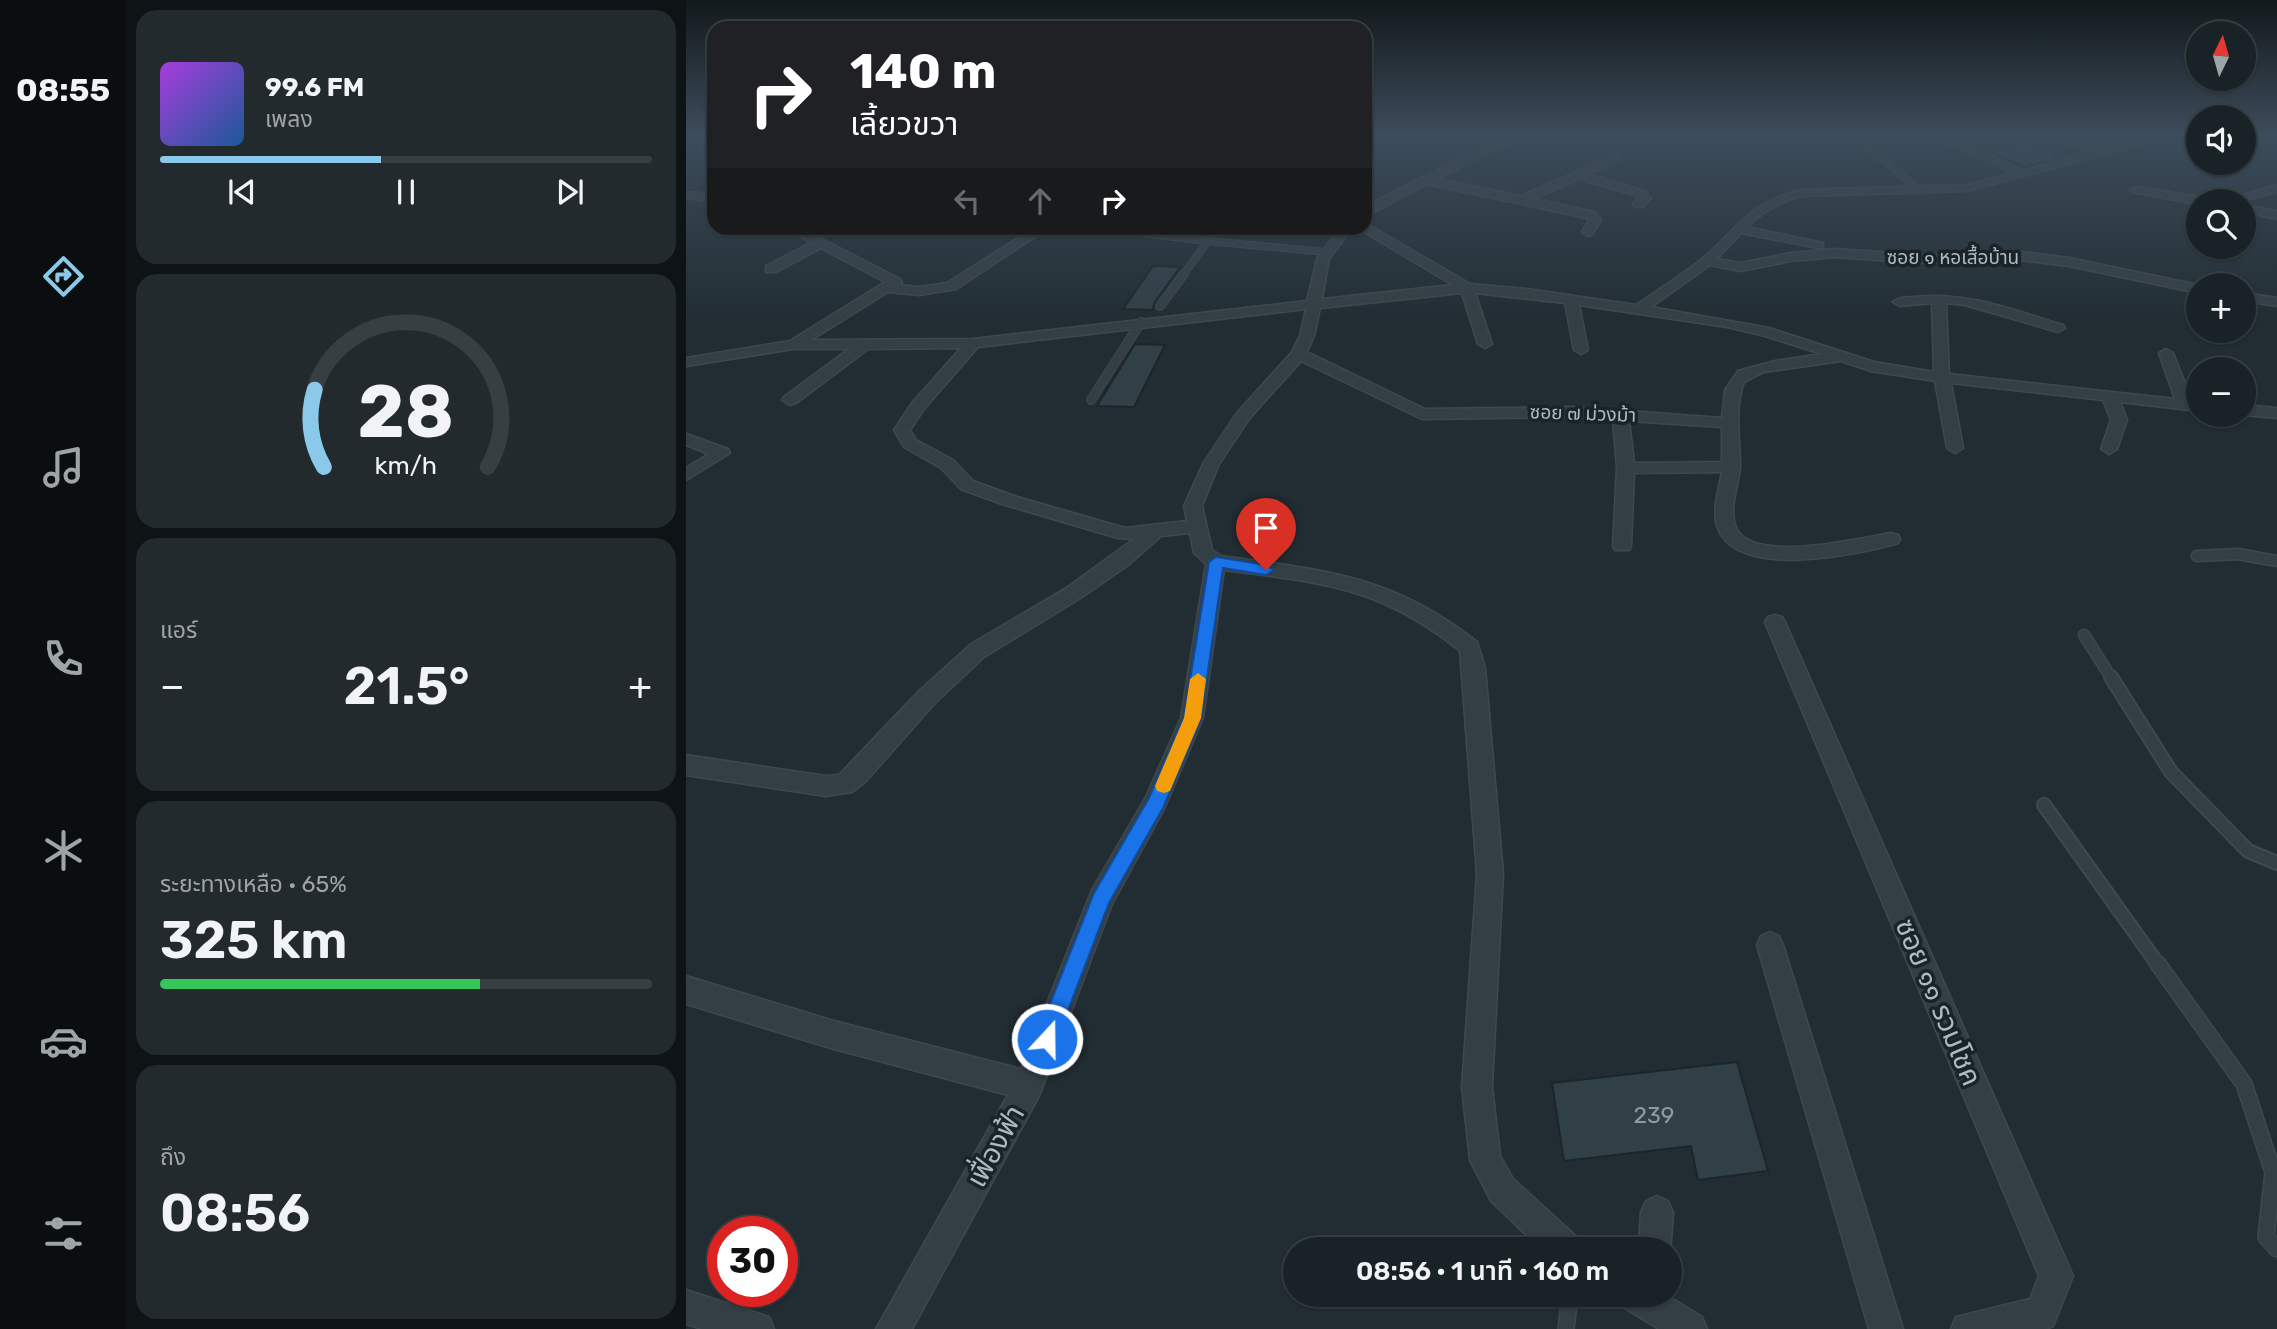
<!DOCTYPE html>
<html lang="th">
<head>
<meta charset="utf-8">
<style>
	:root { --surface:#192226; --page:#222a2e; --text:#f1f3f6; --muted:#9fa4a7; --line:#373f43; --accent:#8ac9ea }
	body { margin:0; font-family:Rubik,"Noto Sans Thai",sans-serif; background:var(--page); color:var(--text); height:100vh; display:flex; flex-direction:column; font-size:26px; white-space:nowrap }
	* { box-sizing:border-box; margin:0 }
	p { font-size:23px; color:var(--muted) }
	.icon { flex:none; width:38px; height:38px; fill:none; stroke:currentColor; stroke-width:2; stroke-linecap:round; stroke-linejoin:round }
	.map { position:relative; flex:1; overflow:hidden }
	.sheet { display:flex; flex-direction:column; gap:10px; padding:10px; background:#0e1315; width:560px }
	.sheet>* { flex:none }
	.top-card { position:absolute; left:21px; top:21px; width:665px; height:214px; border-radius:21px; box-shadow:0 2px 5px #0004,0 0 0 2px var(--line); background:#202124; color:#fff; overflow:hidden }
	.needle { width:46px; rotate:5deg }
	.controls { position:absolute; left:1500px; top:21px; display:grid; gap:14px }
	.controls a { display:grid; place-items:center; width:70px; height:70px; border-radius:50%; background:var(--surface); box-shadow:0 2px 5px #0004,0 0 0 2px var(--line); font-size:35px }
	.speed { position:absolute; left:21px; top:1216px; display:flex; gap:14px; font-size:35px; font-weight:700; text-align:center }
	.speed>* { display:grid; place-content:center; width:91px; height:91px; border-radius:50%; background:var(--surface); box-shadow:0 2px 5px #0004,0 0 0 2px var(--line); line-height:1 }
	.speed .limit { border:10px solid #d22; background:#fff; color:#111 }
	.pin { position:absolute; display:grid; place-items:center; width:60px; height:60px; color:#fff; margin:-72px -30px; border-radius:50% 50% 50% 0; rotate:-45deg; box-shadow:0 0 7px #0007 }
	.pin .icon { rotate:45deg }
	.me { position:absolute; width:77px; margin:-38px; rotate:21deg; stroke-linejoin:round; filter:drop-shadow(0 0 5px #0008) }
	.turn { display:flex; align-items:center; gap:24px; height:147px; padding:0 28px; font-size:32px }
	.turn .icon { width:91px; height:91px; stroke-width:2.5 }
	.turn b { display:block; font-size:49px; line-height:60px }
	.lanes { display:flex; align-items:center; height:66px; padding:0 28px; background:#0003; justify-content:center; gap:35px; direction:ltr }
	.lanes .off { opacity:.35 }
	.big { font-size:52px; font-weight:600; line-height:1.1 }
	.sheet .tile { flex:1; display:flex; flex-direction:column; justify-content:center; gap:10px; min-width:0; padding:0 24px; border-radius:21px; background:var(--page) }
	.sheet .dial { align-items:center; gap:0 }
	.dial svg { height:182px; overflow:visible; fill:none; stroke:var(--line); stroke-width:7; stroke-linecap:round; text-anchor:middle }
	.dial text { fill:var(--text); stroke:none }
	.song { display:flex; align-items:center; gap:21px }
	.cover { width:84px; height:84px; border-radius:10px; background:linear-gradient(135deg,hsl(280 70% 55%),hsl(210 70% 35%)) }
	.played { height:7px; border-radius:4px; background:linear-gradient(90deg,var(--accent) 45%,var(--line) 45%) }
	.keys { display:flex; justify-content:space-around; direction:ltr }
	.heat { display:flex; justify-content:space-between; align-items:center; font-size:38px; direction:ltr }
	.charge { height:10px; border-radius:5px; background:linear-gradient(90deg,#34c759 65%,var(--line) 0) }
	.trip { position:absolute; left:597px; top:1237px; width:399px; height:70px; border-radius:35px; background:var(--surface); box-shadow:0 2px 5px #0004,0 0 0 2px var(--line); font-weight:600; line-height:70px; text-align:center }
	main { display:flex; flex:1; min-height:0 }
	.tab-bar { display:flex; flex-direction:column; width:126px; justify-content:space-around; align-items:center; background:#0a0e0f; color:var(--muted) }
	.tab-bar .icon { width:49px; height:49px }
	.tab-bar .active { color:var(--accent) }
	.tab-bar b { font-size:32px; color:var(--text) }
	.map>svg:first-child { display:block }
	.building { fill:#314046; stroke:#1c262a; stroke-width:2 }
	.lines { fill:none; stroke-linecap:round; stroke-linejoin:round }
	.lane-far4-casing { stroke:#3e484d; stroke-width:8 }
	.lane-far3-casing { stroke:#3e484d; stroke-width:10 }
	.lane-far2-casing { stroke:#3e484d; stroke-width:13 }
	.lane-far1-casing { stroke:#3e484d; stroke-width:16 }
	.lane-casing { stroke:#3e484d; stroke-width:18 }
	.street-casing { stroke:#3e484d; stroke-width:3 }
	.lane-far4 { stroke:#343f44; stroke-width:6 }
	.lane-far3 { stroke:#343f44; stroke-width:8 }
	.lane-far2 { stroke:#343f44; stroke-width:10 }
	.lane-far1 { stroke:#343f44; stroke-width:12 }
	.lane { stroke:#343f44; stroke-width:15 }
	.street { fill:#343f44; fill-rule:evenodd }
	.route { fill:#1a73e8; stroke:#114b97; stroke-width:2 }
	.slow { fill:#f59e0b }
	.labels { text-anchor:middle; stroke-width:7; stroke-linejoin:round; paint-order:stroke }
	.far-street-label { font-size:19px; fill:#aebac1; stroke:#1a2428 }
	.near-number-label { font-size:23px; fill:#8e9aa1 }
	.near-street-label { font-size:28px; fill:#aebac1; stroke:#1a2428 }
</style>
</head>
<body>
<main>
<nav class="tab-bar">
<b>08:55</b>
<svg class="icon active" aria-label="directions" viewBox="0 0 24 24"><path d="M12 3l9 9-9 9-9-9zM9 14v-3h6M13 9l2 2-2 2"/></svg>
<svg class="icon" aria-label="music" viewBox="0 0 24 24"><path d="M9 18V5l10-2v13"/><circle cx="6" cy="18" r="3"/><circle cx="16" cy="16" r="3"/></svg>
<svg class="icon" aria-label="phone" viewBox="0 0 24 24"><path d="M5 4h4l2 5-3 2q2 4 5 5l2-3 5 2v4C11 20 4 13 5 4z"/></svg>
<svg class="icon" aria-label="climate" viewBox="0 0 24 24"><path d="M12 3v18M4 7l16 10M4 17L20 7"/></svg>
<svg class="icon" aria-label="car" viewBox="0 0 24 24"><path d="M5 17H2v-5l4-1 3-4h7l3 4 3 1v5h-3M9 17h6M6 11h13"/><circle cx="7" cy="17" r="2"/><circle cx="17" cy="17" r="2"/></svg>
<svg class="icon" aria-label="filters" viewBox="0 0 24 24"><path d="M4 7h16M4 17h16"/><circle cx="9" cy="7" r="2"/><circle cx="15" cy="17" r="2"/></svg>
</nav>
<section class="sheet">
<div class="tile">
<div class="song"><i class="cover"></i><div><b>99.6 FM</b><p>เพลง</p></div></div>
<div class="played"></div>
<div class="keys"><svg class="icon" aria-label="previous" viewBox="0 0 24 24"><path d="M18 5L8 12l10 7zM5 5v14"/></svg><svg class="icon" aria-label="pause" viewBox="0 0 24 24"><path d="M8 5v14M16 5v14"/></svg><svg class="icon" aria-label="next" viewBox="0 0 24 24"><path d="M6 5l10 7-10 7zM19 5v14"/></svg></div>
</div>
<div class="tile dial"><svg viewBox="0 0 100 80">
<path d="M14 69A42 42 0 1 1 86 69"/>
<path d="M14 69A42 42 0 0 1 10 35" stroke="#8ac9ea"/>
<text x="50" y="56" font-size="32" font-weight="700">28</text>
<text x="50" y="72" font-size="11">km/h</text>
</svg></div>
<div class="tile"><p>แอร์</p>
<div class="heat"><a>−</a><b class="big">21.5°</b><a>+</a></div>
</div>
<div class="tile"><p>ระยะทางเหลือ · 65%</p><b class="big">325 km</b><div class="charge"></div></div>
<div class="tile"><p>ถึง</p><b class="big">08:56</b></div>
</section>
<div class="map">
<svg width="1591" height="1329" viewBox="0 0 1591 1329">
	<rect width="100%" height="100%" fill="#212d33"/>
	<g class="building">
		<polygon points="1340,143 1375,158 1339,167 1304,152"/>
		<polygon points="467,266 494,267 469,302 466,310 437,309"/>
		<polygon points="449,344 479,345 448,407 411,406"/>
		<polygon points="1051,1062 1082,1171 1012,1180 1005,1146 878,1161 866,1083"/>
	</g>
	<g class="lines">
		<defs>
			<g id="lane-far4">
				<polyline points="1183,148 1235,191"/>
				<polyline points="454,233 522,241"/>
				<polyline points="497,275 522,241 640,252"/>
			</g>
			<g id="lane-far3">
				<polyline points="474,306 498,274"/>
				<polyline points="405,400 455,322"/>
			</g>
			<g id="lane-far2">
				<polyline points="1511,556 1552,554 1591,561"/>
				<polyline points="1398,635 1426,679"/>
			</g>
			<g id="lane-far1">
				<polyline points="1425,677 1485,772 1562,851 1591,863"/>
				<polyline points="1358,805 1473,966"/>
			</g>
			<g id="lane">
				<polyline points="1472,964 1558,1084 1587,1172 1580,1237 1591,1249"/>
				<polyline points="880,1329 884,1295"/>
			</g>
			<g id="street">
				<polygon points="777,134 795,134 812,139 820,134 832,134 819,145 751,179 835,196 930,155 934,156 934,160 903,174 960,192 965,198 957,207 949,207 947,204 952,196 893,179 848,199 909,212 915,220 906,235 902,236 896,232 903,220 901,218 741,184 679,217 679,208 693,199 805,144"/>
				<path d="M1243 134H1257L1339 170 1403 153 1361 134C1381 134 1394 146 1413 149 1427 152 1471 134 1494 134L1281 191 1115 196C1094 202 1077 211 1061 227L1137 243V249L1055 233 1031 259 1055 263 1105 253 1148 249 1238 255 1327 251 1383 258 1512 285V293L1383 266 1327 259 1238 263 1148 257 1105 261 1055 271 1024 265 965 307 1083 328 1188 362 1248 372 1246 303 1214 306 1207 302C1213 297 1220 297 1227 297 1280 291 1327 310 1377 325L1379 328 1372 332 1279 305 1260 303 1263 374 1489 399 1473 353 1480 349 1487 353 1506 401H1512V411L1434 402 1441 420 1431 449 1423 454 1415 449 1425 420 1417 400 1265 383 1277 448 1269 453 1261 448 1249 381 1185 371 1155 361 1078 372 1058 382C1048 409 1054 438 1054 466 1053 485 1043 506 1049 525 1061 566 1174 538 1205 533L1212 535 1214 539 1212 543C1171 555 1049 581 1031 526 1026 509 1033 489 1036 472L948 473 945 546 943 550H929L927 546 931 468 927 420 886 417 736 419 615 361 563 419 533 464 516 506 526 550 535 556C637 570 707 575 791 642L799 668 817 874 806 1087 814 1156 827 1179 892 1238 896 1250H856L805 1201 784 1160 776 1087 791 874 774 651C694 586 636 583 538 570L517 718 478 809 426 904 353 1096 226 1329H190L322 1095 148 1049 0 1004V976L148 1021 335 1069 406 890 460 797 495 718 520 564 508 553 504 533 475 536 442 565 396 597 298 657 249 703 180 781 166 792 140 796 0 775V755L140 776 153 775 233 691 284 645 382 587 448 539 432 538 316 504 275 489 255 468 218 447 208 430 226 403 275 348 182 349 110 403 104 405 96 400 98 397 163 349H107L0 366V358L104 341 199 282 135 248 90 272H80V266L125 243 100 228H114L214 279 216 282 213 285 233 287 261 283 348 228H362L270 289 233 295 202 292 125 340 287 339 621 301 631 259 654 228H666L643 259 636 299 767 285 675 230 673 228H679V223L784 284 841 289 950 305C972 290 995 276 1016 259 1054 227 1062 203 1115 190L1281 185 1327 173ZM776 293 792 344 799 348 806 344 789 293 879 303 888 350 895 354 902 350 893 305 1041 327 1079 336 1136 354 1089 361 1052 371 1039 390 1036 418 886 407 739 409 621 352 628 336 634 308ZM620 309 614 336 606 352 551 413 517 464 498 506 501 521 439 528 328 496 287 481 267 460 230 440 224 430 238 409 292 347ZM943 421 1036 427V462L948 463Z"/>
				<polygon points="1591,185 1591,192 1555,201 1537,201"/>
				<polygon points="1450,187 1515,197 1521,201 1512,201 1512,204 1446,192 1444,190"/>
				<polygon points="0,192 28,194 28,202 0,198"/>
				<polygon points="1558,205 1591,211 1591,219 1558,212"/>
				<polygon points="1558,293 1591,298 1591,306 1558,301"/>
				<polygon points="1558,405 1591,408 1591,418 1558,415"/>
				<polygon points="0,434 42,449 44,453 0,480 0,468 23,454 0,445"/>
				<polygon points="1089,615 1096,617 1099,622 1387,1276 1367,1326 1360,1329 1265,1329 1270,1317 1344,1299 1353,1276 1079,622 1082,617"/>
				<polygon points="1084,932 1093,936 1097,945 1217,1329 1183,1329 1071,945 1075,936"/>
				<polygon points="971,1196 982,1201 987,1212 984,1254 984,1250 953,1250 955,1212 960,1201"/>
				<polygon points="0,1290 83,1317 88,1329 16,1329 0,1324"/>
				<polygon points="932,1295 980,1295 1016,1317 1021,1329 973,1329 937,1307"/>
			</g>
		</defs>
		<use href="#lane-far4" class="lane-far4-casing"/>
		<use href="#lane-far3" class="lane-far3-casing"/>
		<use href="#lane-far2" class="lane-far2-casing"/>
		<use href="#lane-far1" class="lane-far1-casing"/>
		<use href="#lane" class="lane-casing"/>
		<use href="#street" class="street-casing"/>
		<use href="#lane-far4" class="lane-far4"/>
		<use href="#lane-far3" class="lane-far3"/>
		<use href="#lane-far2" class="lane-far2"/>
		<use href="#lane-far1" class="lane-far1"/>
		<use href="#lane" class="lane"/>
		<use href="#street" class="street"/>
	</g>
	<linearGradient id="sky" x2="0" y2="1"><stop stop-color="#12191c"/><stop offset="0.42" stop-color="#3d4c5b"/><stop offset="1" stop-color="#3d4c5b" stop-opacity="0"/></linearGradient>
	<rect width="1591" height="320" fill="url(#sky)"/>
	<polygon class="route" points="530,557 580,565 588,570 580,575 537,568 515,718 477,808 423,903 368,1047 361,1050 353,1047 350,1039 408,893 463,798 498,718 523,562"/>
	<polygon class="slow" points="512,673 520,679 515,718 484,791 478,793 471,791 469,786 498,718 504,679"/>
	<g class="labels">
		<g class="far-street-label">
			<text x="1267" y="264">ซอย ๑ หอเสื้อบ้าน</text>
			<text transform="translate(897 413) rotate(2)" y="7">ซอย ๗ ม่วงม้า</text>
		</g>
		<g class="near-number-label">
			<text x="968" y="1123">239</text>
		</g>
		<g class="near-street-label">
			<text transform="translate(1253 1002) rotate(67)" y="10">ซอย ๑๑ รวมโชค</text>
			<text transform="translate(309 1146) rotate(-61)" y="10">เฟื่องฟ้า</text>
		</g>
	</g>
</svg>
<div class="controls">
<a><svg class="needle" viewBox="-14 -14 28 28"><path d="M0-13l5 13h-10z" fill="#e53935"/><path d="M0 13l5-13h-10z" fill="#9fa4a7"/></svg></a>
<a><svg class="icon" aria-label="sound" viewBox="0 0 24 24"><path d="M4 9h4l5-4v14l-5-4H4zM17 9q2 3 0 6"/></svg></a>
<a><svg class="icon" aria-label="search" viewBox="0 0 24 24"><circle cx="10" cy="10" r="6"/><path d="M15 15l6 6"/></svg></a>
<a>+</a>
<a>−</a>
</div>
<div class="speed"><div class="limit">30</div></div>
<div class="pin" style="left:580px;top:570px;background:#d93025"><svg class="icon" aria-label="arrive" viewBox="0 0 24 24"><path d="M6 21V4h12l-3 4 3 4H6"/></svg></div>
<svg class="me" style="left:361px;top:1039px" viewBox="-20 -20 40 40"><circle r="17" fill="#1a73e8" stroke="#fff" stroke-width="3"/><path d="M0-11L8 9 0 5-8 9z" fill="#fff"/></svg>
<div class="trip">08:56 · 1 นาที · 160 m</div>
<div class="top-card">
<div class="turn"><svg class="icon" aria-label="right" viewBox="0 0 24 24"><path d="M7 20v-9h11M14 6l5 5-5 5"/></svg><div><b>140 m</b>เลี้ยวขวา</div></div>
<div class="lanes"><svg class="icon off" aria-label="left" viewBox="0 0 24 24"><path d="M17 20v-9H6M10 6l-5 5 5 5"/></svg><svg class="icon off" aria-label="ahead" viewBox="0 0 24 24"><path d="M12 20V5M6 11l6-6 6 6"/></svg><svg class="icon" aria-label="right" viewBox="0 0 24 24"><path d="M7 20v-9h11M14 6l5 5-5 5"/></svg></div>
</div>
</div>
</main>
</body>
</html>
